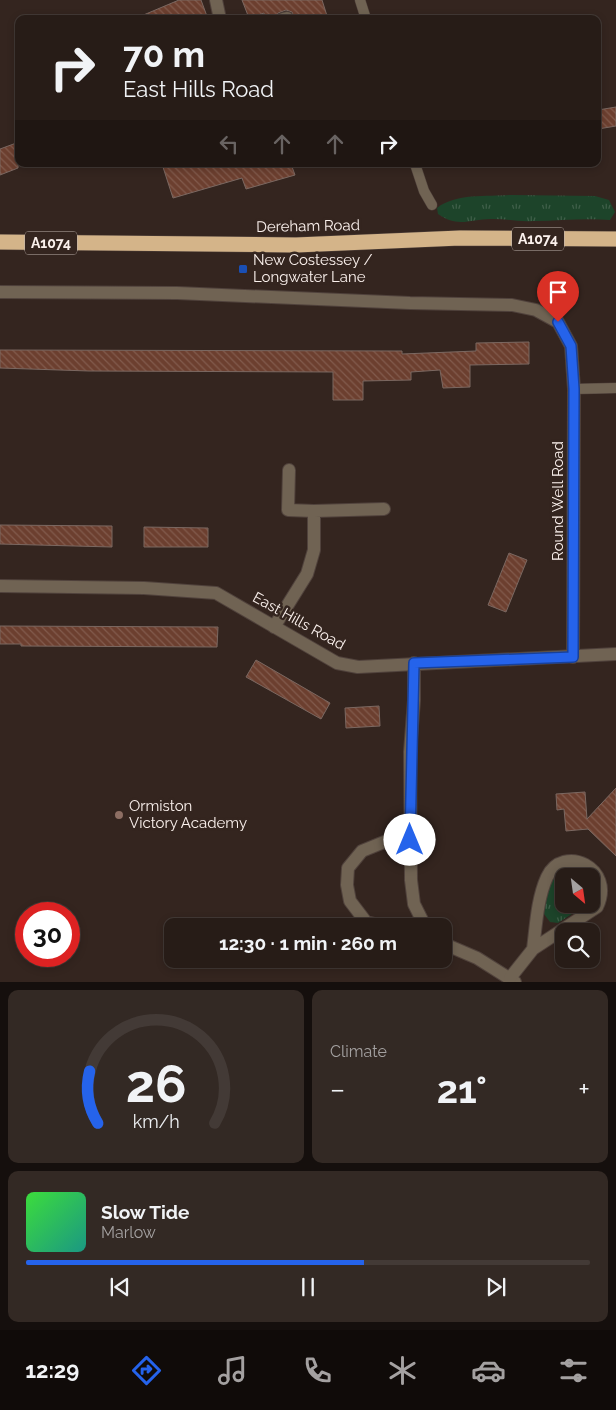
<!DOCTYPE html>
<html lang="en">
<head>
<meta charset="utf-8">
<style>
	:root { --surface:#271c17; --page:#332924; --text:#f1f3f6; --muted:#a4a1a1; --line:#433a36; --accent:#2563eb }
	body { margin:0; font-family:Raleway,sans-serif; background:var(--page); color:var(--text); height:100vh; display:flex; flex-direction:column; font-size:19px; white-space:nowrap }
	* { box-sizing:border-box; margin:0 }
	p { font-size:16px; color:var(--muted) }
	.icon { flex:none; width:28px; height:28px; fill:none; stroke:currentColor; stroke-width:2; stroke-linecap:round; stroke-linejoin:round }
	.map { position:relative; height:982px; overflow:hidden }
	.panel { display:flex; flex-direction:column; gap:8px; padding:8px; background:#150f0d; flex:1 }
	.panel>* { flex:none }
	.guide { position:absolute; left:15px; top:15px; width:586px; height:152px; border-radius:10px; box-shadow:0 2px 8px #0003,0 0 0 1px var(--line); background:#271c17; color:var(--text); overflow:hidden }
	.needle { width:32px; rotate:151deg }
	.tools { position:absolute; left:555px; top:868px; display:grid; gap:10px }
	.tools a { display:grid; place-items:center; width:45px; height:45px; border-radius:10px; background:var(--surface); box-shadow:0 2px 8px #0003,0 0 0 1px var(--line); font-size:25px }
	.speed { position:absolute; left:15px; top:902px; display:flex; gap:10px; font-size:25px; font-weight:700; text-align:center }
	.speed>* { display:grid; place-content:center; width:65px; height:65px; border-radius:50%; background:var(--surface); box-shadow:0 2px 8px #0003,0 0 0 1px var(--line); line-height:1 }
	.speed .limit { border:8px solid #d22; background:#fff; color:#111 }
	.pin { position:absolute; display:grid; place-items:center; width:42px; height:42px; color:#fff; margin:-51px -21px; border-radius:50% 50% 50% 0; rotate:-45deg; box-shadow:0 0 5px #0007 }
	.pin .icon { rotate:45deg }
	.me { position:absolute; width:55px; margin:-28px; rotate:0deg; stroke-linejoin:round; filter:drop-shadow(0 0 4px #0008) }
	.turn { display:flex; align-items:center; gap:18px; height:105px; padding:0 25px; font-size:22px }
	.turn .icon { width:65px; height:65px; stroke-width:2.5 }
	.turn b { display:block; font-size:35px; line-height:42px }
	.lanes { display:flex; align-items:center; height:48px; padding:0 25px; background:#0003; justify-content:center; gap:25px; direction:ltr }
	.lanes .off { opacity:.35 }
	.big { font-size:38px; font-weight:700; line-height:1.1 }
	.panel .widget { flex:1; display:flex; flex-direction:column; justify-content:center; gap:8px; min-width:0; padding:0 18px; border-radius:10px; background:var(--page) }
	.panel .dial { align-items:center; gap:0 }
	.dial svg { height:130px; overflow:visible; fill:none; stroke:var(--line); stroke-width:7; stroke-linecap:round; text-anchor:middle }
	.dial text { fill:var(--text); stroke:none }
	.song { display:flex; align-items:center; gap:15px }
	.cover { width:60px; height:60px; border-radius:8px; background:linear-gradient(135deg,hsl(120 70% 55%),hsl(170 70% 35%)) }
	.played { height:5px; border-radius:2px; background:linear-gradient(90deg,var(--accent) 60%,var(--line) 60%) }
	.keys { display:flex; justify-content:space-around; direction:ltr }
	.heat { display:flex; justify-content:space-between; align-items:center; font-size:28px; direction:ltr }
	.panel .tiles { flex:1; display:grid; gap:8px; grid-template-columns:1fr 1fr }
	.widget:last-child { grid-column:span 2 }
	.trip { position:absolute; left:164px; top:918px; width:288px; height:50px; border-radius:10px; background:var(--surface); box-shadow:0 2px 8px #0003,0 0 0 1px var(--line); font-weight:700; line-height:50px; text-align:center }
	.tabs { display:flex; height:80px; justify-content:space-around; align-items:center; background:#100b09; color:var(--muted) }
	.tabs .icon { width:35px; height:35px }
	.tabs .current { color:var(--accent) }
	.tabs b { font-size:22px; color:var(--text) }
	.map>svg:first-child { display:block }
	.grass { fill:url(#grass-tufts) }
	.building { fill:url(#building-back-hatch); stroke:#7b6861 }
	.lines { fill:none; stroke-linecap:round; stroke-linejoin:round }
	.lane-casing { stroke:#50423c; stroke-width:11 }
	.street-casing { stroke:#50423c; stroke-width:14 }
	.highway-casing { stroke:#50423c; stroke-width:16 }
	.lane { stroke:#706353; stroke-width:10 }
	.street { stroke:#706353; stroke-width:12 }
	.highway { stroke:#d4b489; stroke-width:15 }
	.route-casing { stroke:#184099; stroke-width:12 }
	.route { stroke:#2563eb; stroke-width:9 }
	.transit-dot { fill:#1a4fb4; stroke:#34251f; stroke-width:2 }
	.education-dot { fill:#8d6e63; stroke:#34251f; stroke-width:2 }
	.labels { text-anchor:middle; stroke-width:5; stroke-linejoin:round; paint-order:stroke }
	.shield { fill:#34251f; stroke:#bfb4af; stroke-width:1 }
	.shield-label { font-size:14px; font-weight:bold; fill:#fbf1ed }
	.street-label { font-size:15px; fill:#fbf1ed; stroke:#34251f }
	.poi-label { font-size:15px; fill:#fbf1ed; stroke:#34251f; text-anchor:start }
</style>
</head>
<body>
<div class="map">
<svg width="616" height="983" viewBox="0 0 616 983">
	<defs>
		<pattern id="grass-tufts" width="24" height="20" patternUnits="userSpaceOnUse" patternTransform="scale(1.25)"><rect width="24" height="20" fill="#1d442a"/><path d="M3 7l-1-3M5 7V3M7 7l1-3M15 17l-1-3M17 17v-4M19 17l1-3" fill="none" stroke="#3f5f49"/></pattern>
		<pattern id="building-back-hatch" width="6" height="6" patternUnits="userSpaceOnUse" patternTransform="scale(1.25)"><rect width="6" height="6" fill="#6c3f2f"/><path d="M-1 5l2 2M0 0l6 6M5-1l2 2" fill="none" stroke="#825b4d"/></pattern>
	</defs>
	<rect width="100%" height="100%" fill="#34251f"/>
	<g class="grass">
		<path d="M511 195 595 196 609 200 615 212 610 220C584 218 559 221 533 221 520 222 507 219 494 219 471 218 459 229 438 214L437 208C456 193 488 197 511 195Z"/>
		<path d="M566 869 579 870 587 876H564V904H587L558 923 550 922 544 914C545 897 549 876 566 869Z"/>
	</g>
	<g class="building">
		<polygon points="179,0 201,0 208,19 134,19"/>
		<polygon points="242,0 322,0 328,19 295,19 292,12 286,10 278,13 275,19 265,19 264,13 249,18"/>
		<polygon points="616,107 616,126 598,129 598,110"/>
		<polygon points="19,142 18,168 0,175 0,149"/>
		<polygon points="162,164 291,164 295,175 246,189 242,178 173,198"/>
		<polygon points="529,342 529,364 470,365 470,387 443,388 440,370 411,372 411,380 363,381 363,400 333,400 333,372 89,371 0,368 0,350 402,351 402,354 476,351 476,343"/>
		<polygon points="0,525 112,526 112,547 0,544"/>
		<polygon points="144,527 208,528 208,547 144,547"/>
		<polygon points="509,553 527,560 506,612 488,605"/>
		<polygon points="0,626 218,627 217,647 21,646 21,644 0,644"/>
		<polygon points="256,660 330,703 321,719 246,677"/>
		<polygon points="379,706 380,726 346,728 345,708"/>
		<polygon points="616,788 616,856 588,829 566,831 564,809 557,810 556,794 585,792 587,819"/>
	</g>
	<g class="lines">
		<defs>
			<g id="lane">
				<polyline points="360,0 366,19"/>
				<polyline points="415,164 424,191 432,205"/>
				<polyline points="574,389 616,388"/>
			</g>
			<g id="street">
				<polyline points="216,0 220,19"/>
				<polyline points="283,19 287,18"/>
				<polyline points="0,292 177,293 410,303 512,305 536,310 558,322 571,346 574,389 573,657"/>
				<polyline points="289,470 288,510 314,511"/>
				<polyline points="0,586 144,588 216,593 337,663 358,667 616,654"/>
				<polyline points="274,627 307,574 314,550 314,511 384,509"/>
				<polyline points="414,663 414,700 410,752 411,880 414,904 425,926"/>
				<polyline points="383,926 366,922 350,901 347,885 348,868 362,851 389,840 410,840"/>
				<polyline points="442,943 477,958 515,982"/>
				<path d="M510 978 533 949 597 907C616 868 563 843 547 877 537 899 536 926 533 949"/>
			</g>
			<polyline id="highway" points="0,242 296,245 460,238 616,239"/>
		</defs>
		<use href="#lane" class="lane-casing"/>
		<use href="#street" class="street-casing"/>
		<use href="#highway" class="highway-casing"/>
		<use href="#lane" class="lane"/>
		<use href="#street" class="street"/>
		<use href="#highway" class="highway"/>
	</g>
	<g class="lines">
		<defs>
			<polyline id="route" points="410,840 414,663 573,657 574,389 571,346 558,322"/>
		</defs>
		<use href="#route" class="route-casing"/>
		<use href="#route" class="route"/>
	</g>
	<rect class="transit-dot" x="238" y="264" width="10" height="10" rx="2.5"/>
	<circle class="education-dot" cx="119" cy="815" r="5"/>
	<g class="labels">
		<g class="shield">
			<rect x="512" y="227.5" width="52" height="23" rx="4"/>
			<rect x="25" y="231.5" width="52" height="23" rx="4"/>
		</g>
		<g class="shield-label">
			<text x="538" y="244">A1074</text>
			<text x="51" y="248">A1074</text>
		</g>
		<g class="street-label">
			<text transform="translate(308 226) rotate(-1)" y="5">Dereham Road</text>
			<text transform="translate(558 501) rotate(-90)" y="5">Round Well Road</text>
			<text transform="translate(299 621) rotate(29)" y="5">East Hills Road</text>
		</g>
		<g class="poi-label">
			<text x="253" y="265">New Costessey /<tspan x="253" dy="17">Longwater Lane</tspan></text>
			<text x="129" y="811">Ormiston<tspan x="129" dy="17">Victory Academy</tspan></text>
		</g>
	</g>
</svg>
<div class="tools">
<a><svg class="needle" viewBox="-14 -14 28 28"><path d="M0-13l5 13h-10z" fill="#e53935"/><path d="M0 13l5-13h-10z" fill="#a4a1a1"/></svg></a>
<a><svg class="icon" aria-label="search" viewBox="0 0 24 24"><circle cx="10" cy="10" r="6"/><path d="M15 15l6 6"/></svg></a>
</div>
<div class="speed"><div class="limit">30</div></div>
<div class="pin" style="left:558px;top:322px;background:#d93025"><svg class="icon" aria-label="arrive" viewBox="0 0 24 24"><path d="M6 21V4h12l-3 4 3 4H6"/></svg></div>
<svg class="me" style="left:410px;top:840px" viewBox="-20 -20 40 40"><circle r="19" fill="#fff"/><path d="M0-13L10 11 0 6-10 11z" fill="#2563eb"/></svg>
<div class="trip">12:30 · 1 min · 260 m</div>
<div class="guide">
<div class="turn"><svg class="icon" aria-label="right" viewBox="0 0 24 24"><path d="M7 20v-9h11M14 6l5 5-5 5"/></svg><div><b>70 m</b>East Hills Road</div></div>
<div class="lanes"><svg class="icon off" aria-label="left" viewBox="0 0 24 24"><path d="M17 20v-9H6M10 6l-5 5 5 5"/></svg><svg class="icon off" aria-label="ahead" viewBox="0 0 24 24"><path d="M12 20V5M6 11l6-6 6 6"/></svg><svg class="icon off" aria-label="ahead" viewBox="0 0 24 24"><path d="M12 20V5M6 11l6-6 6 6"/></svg><svg class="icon" aria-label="right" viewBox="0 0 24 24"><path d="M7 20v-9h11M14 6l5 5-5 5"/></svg></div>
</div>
</div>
<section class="panel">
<div class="tiles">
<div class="widget dial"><svg viewBox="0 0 100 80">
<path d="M14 69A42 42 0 1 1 86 69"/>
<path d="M14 69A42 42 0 0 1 9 37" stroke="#2563eb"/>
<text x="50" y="56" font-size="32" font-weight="700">26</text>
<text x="50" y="72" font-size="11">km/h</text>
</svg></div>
<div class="widget"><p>Climate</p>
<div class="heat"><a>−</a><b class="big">21°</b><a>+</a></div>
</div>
<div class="widget">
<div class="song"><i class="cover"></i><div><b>Slow Tide</b><p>Marlow</p></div></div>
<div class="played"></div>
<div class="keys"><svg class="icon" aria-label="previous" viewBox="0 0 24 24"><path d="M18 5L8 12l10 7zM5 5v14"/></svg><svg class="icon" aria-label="pause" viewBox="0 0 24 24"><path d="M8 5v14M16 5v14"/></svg><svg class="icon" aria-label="next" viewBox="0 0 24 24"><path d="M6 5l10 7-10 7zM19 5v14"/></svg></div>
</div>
</div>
</section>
<nav class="tabs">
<b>12:29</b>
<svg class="icon current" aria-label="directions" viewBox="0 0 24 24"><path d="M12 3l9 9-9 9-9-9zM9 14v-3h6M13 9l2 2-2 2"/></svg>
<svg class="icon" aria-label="music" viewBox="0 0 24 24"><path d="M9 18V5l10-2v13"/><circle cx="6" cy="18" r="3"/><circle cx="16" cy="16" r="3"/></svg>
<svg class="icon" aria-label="phone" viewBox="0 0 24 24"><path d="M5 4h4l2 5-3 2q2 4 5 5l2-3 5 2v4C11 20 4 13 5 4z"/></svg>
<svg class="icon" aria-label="climate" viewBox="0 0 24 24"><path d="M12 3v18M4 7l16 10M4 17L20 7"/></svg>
<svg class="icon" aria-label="car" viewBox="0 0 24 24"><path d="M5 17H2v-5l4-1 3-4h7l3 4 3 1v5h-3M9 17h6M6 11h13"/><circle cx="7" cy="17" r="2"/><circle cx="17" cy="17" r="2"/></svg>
<svg class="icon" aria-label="filters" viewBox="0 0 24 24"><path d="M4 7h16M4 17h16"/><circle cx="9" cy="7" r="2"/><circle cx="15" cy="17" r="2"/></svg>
</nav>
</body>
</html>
